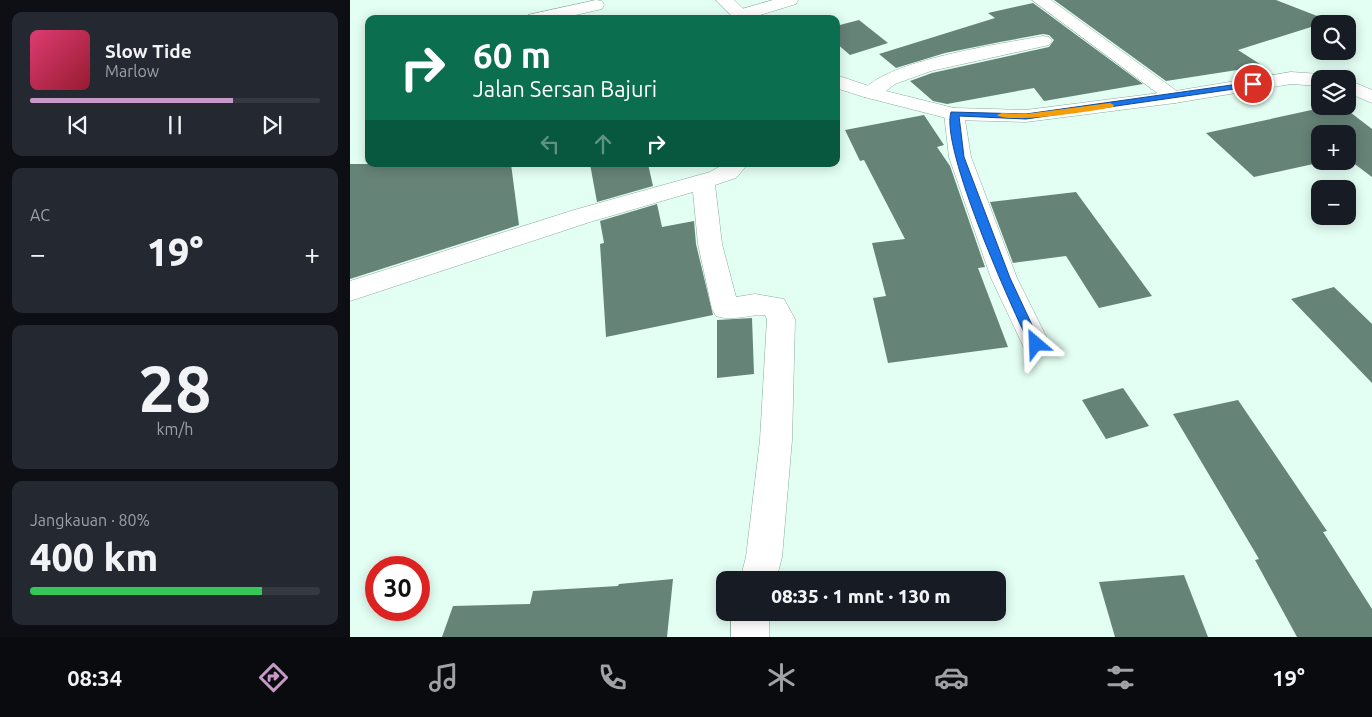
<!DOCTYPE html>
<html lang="id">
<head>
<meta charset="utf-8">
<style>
	:root { --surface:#171b24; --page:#242831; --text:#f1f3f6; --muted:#9ea1a6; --line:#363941; --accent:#c799c8 }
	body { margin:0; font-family:Ubuntu,sans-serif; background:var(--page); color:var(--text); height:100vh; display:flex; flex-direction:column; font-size:19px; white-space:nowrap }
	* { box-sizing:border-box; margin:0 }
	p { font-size:16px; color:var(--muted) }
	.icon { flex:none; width:28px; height:28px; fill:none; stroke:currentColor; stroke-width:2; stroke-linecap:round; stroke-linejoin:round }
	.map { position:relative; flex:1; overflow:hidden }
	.panel { display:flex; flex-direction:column; gap:12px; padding:12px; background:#0d0f14; width:350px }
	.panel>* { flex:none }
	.banner { position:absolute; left:15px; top:15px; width:475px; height:152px; border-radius:10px; box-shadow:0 2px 12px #0003; background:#0b6e4f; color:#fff; overflow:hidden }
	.controls { position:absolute; left:961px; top:15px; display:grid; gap:10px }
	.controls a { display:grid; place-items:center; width:45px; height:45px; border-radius:10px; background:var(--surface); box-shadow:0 2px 12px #0003; font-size:25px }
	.speed { position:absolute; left:15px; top:556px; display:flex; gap:10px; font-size:25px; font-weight:700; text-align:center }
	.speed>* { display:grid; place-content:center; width:65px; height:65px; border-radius:50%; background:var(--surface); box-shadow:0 2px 12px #0003; line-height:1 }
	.speed .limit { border:8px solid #d22; background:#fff; color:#111 }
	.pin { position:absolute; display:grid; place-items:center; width:42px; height:42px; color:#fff; margin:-21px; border:2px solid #fff; border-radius:50%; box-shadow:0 1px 5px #0007 }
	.me { position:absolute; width:55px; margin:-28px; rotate:334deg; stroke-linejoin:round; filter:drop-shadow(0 0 4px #0008) }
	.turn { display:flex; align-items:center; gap:18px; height:105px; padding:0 25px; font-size:22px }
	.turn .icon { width:65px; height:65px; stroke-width:2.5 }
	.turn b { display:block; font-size:35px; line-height:42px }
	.lanes { display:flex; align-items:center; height:48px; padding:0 25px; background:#0003; justify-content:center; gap:25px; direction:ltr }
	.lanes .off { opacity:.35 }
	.big { font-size:38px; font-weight:800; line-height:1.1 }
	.panel .widget { flex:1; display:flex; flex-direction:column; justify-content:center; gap:8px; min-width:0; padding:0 18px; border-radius:10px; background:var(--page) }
	.panel .dial { align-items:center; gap:0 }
	.dial b { font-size:65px; line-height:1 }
	.song { display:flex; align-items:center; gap:15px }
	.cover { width:60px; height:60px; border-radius:8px; background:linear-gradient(135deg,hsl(340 70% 55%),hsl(350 70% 35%)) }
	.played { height:5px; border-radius:2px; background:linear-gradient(90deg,var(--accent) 70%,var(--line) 70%) }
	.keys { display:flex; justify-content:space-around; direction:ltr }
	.heat { display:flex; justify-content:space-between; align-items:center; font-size:28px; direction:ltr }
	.charge { height:8px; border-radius:4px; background:linear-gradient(90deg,#34c759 80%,var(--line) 0) }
	.trip { position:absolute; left:366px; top:571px; width:290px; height:50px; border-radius:10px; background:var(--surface); box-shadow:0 2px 12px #0003; font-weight:800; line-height:50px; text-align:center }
	.dock { display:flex; height:80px; justify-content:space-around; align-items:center; background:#090b0e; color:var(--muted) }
	.dock .icon { width:35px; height:35px }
	.dock .on { color:var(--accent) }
	.dock b { font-size:22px; color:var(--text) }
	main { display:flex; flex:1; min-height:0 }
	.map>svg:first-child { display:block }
	.building { fill:#668378 }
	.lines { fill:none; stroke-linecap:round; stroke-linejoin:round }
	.minor-casing { stroke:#8cab9f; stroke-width:1 }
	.major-casing { stroke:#8cab9f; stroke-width:1 }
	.minor { fill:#fff; fill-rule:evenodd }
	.major { fill:#fff; fill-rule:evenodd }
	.route { fill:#1a73e8; stroke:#114b97 }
	.slow { fill:#f59e0b }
</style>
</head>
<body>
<main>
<section class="panel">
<div class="widget">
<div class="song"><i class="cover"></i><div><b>Slow Tide</b><p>Marlow</p></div></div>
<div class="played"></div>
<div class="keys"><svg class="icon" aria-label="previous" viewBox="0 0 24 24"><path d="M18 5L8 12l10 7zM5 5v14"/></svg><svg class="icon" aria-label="pause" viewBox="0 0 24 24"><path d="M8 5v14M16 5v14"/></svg><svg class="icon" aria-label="next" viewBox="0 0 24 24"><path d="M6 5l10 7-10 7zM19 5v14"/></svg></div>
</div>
<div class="widget"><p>AC</p>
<div class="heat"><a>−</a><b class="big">19°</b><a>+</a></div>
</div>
<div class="widget dial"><b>28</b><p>km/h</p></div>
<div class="widget"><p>Jangkauan · 80%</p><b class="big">400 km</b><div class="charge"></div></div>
</section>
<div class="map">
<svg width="1022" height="637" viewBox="0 0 1022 637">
	<rect width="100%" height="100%" fill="#e3fef3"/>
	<g class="building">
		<polygon points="704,0 926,0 980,21 888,50 913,66 816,81"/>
		<polygon points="683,3 793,84 694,101 684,88 597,104 583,101 560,81 582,73 699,47 704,40 699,35 693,34 650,42 595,53 546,68 529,54 645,18 638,13"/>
		<polygon points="509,20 538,43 500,55 486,43 486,26"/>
		<polygon points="980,106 992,106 1022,129 1022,177 998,159 998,134 970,134 970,161 977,161 904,177 856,133"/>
		<polygon points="574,115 594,145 587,147 600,166 635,267 628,268 658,347 538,363 523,298 536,296 522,243 555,239 514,160 510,161 495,130"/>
		<polygon points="0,164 161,164 169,225 0,279"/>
		<polygon points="240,164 298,164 303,186 247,202"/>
		<polygon points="726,192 802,296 749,308 716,256 663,263 640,202"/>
		<polygon points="307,204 312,227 344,221 346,244 363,315 256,337 250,244 254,243 250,221"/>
		<polygon points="984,287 1022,324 1022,383 941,299"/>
		<polygon points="402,318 404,374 367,378 367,320"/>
		<polygon points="773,388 799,426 756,439 732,400"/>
		<polygon points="888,400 977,531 973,532 1022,609 1022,637 947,637 905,560 909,559 823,414"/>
		<polygon points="834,575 858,637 765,637 749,582"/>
		<polygon points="323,579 317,637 92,637 103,606 180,604 183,591 268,586 269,584"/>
	</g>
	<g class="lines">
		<defs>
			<g id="minor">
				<polygon points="246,0 252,1 254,5 252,9 208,19 176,19 178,15"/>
				<polygon points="423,0 448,0 446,4 397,19 385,19 382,15 385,11"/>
				<polygon points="682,0 701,0 835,97 832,101 825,103 818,101"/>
				<path d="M693 36 699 37 702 41 699 45 581 71 545 84 528 97H514L511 93C534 60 652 44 693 36Z"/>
				<polygon points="604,108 611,110 614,114 621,157 667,278 700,344 696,352 686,355 676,352 641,278 599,157 594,114 597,110"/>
				<path d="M374 164H398L386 178 365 185 372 244 386 297 405 294 434 299 445 319 442 440 432 557 426 580H390L396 557 410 440 417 319 415 315C399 314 383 322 366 316L362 309 348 244 343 192 240 222 0 301V281L224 210 360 172Z"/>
				<rect x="381" y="612" width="38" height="25"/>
			</g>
			<g id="major">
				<polygon points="366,0 384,0 404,19 385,19"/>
				<polygon points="941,72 970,74 979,79 970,79 970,86 941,84 825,103 676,122 604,120 514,97 486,88 486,75 528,89 604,108 676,110 825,91"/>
				<polygon points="998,80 1022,90 1022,103 998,93"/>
			</g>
		</defs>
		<use href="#minor" class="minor-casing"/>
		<use href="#major" class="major-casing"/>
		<use href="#minor" class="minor"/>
		<use href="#major" class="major"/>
	</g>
	<path class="route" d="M903 82H905V86L676 119 609 116 614 157 660 278 691 344 690 347H681C662 309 590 148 601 112L676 114Z"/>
	<path class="slow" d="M760 103 764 105 763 107C745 111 659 124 647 115L652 113 676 114Z"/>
</svg>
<div class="controls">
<a><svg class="icon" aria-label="search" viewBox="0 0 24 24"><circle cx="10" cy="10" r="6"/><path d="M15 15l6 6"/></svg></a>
<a><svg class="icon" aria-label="layers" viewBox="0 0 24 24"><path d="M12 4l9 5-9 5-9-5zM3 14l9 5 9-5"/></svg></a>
<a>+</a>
<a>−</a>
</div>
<div class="speed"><div class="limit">30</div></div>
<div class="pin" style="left:903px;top:84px;background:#d93025"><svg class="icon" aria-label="arrive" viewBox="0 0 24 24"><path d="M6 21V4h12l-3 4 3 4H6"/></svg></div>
<svg class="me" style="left:686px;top:344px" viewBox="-20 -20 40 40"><path d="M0-17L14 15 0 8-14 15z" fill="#1a73e8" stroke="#fff" stroke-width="4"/></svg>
<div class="trip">08:35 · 1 mnt · 130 m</div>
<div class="banner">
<div class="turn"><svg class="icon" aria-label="right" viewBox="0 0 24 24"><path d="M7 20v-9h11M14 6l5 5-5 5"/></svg><div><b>60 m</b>Jalan Sersan Bajuri</div></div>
<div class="lanes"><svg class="icon off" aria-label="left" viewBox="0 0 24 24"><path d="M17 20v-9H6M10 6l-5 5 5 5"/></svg><svg class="icon off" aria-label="ahead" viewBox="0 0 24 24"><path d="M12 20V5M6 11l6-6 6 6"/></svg><svg class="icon" aria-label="right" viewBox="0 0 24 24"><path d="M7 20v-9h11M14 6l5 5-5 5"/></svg></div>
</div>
</div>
</main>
<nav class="dock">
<b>08:34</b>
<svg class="icon on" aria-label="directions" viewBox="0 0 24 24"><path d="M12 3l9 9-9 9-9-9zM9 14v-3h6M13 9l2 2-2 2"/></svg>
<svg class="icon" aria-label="music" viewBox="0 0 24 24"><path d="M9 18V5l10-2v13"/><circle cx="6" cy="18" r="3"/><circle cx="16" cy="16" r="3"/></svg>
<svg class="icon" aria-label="phone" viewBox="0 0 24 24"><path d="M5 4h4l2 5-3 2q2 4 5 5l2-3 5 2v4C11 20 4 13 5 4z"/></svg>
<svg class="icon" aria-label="climate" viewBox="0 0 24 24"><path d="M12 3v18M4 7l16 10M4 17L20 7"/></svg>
<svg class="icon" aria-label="car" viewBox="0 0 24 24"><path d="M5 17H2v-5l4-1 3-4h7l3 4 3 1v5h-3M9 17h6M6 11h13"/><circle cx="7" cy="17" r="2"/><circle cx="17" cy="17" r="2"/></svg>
<svg class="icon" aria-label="filters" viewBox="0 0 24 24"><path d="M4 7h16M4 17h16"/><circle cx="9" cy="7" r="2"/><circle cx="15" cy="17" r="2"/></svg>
<b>19°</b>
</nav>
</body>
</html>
